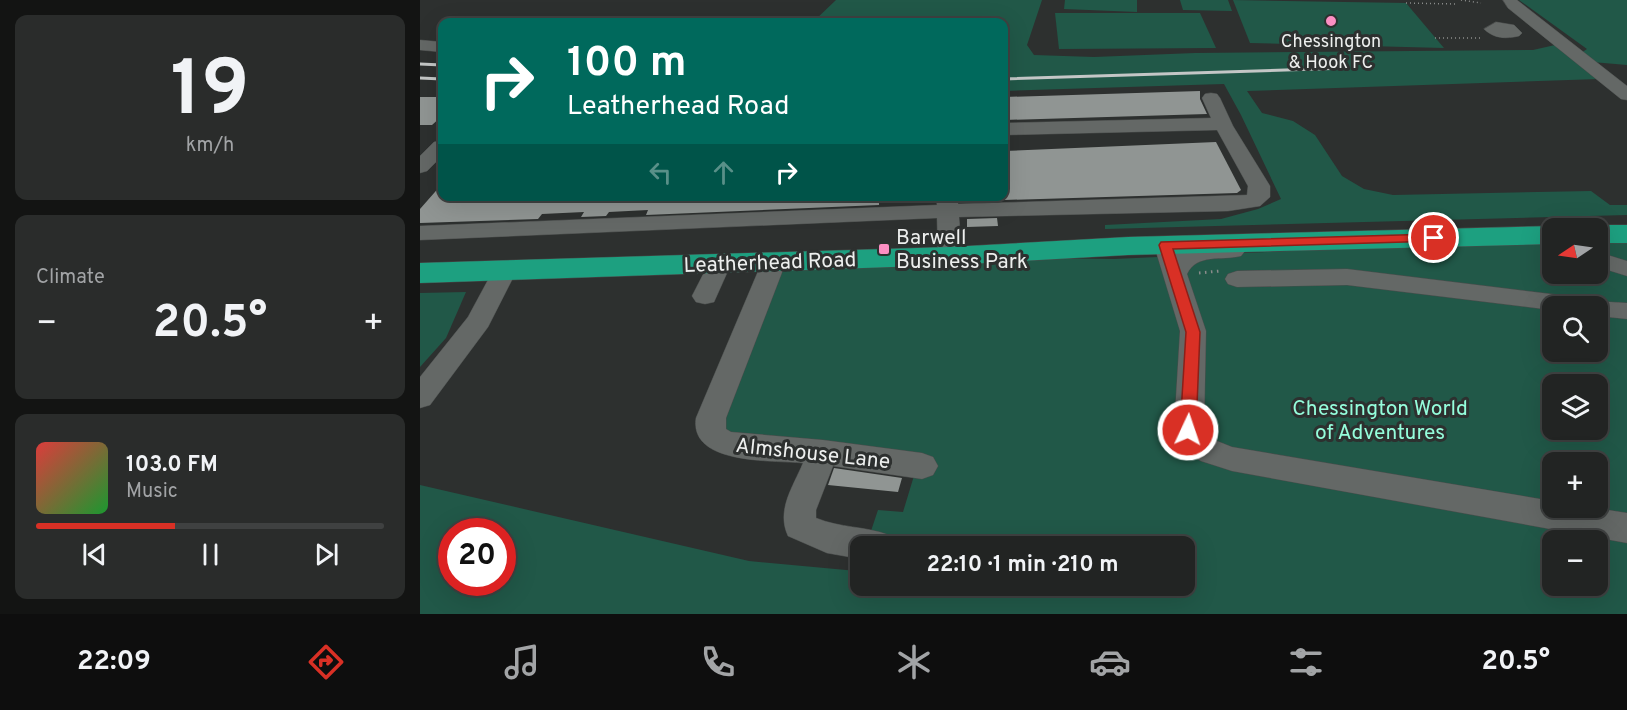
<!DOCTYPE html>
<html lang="en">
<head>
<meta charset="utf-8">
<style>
	:root { --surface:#222423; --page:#2a2c2b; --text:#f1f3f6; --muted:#a2a4a6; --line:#3f4141; --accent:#d93025 }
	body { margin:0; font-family:Overpass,sans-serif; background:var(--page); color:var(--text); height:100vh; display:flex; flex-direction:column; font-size:22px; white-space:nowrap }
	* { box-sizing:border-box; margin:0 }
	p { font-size:20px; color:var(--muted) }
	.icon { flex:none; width:33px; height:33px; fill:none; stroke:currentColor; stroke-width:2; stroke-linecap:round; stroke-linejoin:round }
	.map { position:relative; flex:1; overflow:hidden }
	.drawer { display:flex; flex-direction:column; gap:15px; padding:15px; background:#131413; width:420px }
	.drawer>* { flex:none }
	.top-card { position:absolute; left:18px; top:18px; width:570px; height:183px; border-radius:12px; box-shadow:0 6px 24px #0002,0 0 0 2px var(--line); background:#00695c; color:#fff; overflow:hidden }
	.needle { width:39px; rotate:257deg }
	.fabs { position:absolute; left:1122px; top:218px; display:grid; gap:12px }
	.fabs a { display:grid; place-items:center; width:66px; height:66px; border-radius:12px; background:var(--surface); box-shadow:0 6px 24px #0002,0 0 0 2px var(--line); font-size:30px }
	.speed { position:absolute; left:18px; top:518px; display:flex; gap:12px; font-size:30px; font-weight:700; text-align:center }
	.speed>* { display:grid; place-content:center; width:78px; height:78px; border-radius:50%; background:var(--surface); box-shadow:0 6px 24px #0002,0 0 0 2px var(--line); line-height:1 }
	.speed .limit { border:9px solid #d22; background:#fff; color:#111 }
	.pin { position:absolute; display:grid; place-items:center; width:51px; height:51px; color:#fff; margin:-26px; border:3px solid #fff; border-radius:50%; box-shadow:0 2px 6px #0007 }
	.me { position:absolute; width:66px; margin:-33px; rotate:3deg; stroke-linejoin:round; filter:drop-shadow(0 0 4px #0008) }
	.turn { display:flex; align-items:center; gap:21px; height:126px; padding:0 30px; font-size:27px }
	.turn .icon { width:78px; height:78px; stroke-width:2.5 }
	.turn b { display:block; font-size:42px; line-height:51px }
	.lanes { display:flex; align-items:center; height:57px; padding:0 30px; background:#0003; justify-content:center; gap:30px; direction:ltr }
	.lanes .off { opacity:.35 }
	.big { font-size:45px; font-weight:700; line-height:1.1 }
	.drawer .widget { flex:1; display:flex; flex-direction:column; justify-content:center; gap:9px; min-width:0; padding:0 21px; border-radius:12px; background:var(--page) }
	.drawer .dial { align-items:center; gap:0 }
	.dial b { font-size:78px; line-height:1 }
	.song { display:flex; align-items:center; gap:18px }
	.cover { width:72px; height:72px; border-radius:9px; background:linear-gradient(135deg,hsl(0 70% 55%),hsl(130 70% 35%)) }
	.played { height:6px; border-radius:3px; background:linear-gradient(90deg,var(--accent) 40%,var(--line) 40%) }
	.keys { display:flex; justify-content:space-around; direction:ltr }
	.heat { display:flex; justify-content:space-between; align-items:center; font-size:33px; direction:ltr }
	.trip { position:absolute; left:430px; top:536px; width:345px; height:60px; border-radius:12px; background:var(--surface); box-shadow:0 6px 24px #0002,0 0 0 2px var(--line); font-weight:700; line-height:60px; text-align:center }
	.tabs { display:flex; height:96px; justify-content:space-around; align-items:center; background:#0e0e0e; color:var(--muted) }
	.tabs .icon { width:42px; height:42px }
	.tabs .current { color:var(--accent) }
	.tabs b { font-size:27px; color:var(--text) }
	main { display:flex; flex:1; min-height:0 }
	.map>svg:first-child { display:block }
	.green { fill:#215848; fill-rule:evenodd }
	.building { fill:#909593 }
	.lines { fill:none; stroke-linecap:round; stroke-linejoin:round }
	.minor-casing { stroke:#494c4b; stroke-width:1 }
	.highway-casing { stroke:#494c4b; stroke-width:1 }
	.path-far1 { stroke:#8a8c8b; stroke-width:1.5; stroke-dasharray:1 3; stroke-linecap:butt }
	.path { stroke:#8a8c8b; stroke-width:3; stroke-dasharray:1.5 4.5; stroke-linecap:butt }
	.minor { fill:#646866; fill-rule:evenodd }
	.highway { fill:#1da080; fill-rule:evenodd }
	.rail { stroke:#c4c7c6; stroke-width:3 }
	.route { fill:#d93025; stroke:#8d1f18; stroke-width:1.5 }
	.poi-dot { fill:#fc8fc3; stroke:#2d302f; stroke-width:2 }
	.labels { text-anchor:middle; stroke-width:6; stroke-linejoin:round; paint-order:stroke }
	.far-poi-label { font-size:18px; fill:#edefee; stroke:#2d302f }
	.poi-label { font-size:21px; fill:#edefee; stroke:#2d302f; text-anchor:start }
	.street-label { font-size:21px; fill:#edefee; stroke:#2d302f }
	.park-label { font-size:21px; fill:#94fddb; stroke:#2d302f }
</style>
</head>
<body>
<main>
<section class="drawer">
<div class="widget dial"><b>19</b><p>km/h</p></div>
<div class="widget"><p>Climate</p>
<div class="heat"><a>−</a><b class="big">20.5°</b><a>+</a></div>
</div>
<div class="widget">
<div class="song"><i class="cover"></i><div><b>103.0 FM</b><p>Music</p></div></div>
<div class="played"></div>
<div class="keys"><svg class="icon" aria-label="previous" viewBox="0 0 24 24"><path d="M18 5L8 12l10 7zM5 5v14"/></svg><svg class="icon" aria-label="pause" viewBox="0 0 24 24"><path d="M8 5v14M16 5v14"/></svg><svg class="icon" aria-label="next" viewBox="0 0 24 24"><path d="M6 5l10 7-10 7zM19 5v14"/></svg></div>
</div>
</section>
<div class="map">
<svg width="1207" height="614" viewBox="0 0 1207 614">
	<rect width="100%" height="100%" fill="#2d302f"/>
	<g class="green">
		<polygon points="416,0 622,0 607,45 614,55 674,57 775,53 1113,50 1135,45 1179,79 827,91 842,113 873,121 895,135 922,176 944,189 973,195 1171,191 1190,205 1207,205 1207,215 685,229 685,225 801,219 838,209 861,199 821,115 804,84 584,91 584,22 393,22"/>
		<polygon points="645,0 717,0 717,12 644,9"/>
		<polygon points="760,0 808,0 812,11 763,10"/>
		<polygon points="813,0 986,3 1024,48 830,43"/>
		<polygon points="1099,0 1207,0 1207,65 1172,62 1161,53 1167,49"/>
		<polygon points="635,13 780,13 796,48 639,49"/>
		<path d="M1207 241V614H0V485L329 561 437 571 441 562V585H765V546H446L458 510 483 512 500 456 307 435 302 419 360 268 613 258 694 259 911 249 1132 244V273H1178V242ZM1132 306H1178V351H1132ZM1132 384H1178V429H1132ZM1132 462H1178V507H1132ZM32 531H82V582H32ZM1132 540H1178V585H1132Z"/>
		<polygon points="46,292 26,338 0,367 0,293"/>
	</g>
	<g class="building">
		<polygon points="780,91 780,99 787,114 584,120 584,97"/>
		<polygon points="0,97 22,97 22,116 12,125 0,125"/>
		<polygon points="796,142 821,190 817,193 584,200 584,151"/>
		<polygon points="22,184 22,196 459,196 459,205 226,215 228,210 189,212 186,216 161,217 164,212 122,214 118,219 0,223 0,209"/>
		<polygon points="577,218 578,226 547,227 547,219"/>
		<polygon points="414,468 482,478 478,492 408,485"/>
	</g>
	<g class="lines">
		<defs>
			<g id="minor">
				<polygon points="1083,0 1097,0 1207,86 1207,100 1201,99 1088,8"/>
				<path d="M1076 22 1094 25 1102 33 1099 36C1086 39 1074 39 1064 29Z"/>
				<polygon points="0,40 22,42 22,52 0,50"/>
				<polygon points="791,93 797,94 800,98 813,126 850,186 850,197 840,206 808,211 539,217 542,256 538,261 530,263 522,261 518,256 517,218 0,240 0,226 517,205 516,196 538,196 538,204 827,195 828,186 797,130 584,135 584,123 791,118 782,98 785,94"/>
				<polygon points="22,141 22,156 7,171 0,173 0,156 14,142"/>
				<path d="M746 238 754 240 760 252C777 244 803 241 821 246L825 251 821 256C802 261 777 253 767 274L786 331 784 430 797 441 812 447 1132 501V507H1169L1207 513V543L812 471 781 461 770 455 754 430 760 331 734 245 738 240Z"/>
				<polygon points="1178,252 1207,261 1207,276 1178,267"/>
				<path d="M354 255 362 257 366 262 306 418V429L311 432 403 440 502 453 513 457 518 466 513 475 502 479 413 466 396 510V518C420 528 445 526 469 535L474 546H441V559L407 553 368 536C356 510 373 487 383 463 352 460 269 465 276 418L342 262 346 257Z"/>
				<polygon points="299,257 307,259 311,264 294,302 285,304 276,302 272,296 291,259"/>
				<polygon points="84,264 93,267 96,272 68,327 10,405 0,408 0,377 48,317 75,267"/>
				<polygon points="927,269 1164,298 1173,301 1207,303 1207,319 1178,316 1178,306 1132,306 1132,310 927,285 817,287 808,284 805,279 808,274 817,271"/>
			</g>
			<g id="highway">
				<polygon points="1178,225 1207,225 1207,243 1178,243 1178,228 1167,228"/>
				<polygon points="1132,226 1139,228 1132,228 1132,244 708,255 530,265 0,283 0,263 530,247 708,237"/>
			</g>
		</defs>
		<use href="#minor" class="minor-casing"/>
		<use href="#highway" class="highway-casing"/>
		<g class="path-far1">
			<polyline points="1041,0 1061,3"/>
			<polyline points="986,3 1037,4"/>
			<polyline points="1015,38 1061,38"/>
		</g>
		<polyline class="path" points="779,273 800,271"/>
		<use href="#minor" class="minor"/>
		<use href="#highway" class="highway"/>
		<g class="rail">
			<polyline points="0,64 22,65"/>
			<polyline points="0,78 22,79"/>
			<polyline points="584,79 927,68"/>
		</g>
	</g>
	<polygon class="route" points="1014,234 1018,235 1018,241 753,249 780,332 776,430 774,434 768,436 763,434 760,430 766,332 739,245 741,242"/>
	<g class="poi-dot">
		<circle cx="911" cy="21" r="6"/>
		<rect x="458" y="243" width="12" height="12" rx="3"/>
	</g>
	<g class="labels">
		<g class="far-poi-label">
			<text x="911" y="47">Chessington<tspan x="911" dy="21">&amp; Hook FC</tspan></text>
		</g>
		<g class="poi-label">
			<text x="476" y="244">Barwell<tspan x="476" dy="24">Business Park</tspan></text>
		</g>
		<g class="street-label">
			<text transform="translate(350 262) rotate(-2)" y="7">Leatherhead Road</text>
			<text transform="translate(393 453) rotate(6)" y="7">Almshouse Lane</text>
		</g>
		<g class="park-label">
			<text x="960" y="415">Chessington World<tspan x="960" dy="24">of Adventures</tspan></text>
		</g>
	</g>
</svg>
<div class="fabs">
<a><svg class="needle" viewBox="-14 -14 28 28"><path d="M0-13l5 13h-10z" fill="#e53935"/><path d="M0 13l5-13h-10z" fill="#a2a4a6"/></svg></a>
<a><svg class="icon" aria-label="search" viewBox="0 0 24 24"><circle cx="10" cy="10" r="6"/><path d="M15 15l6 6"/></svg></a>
<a><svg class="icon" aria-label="layers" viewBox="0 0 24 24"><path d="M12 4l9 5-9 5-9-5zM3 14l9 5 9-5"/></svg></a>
<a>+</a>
<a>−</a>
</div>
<div class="speed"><div class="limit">20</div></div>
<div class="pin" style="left:1014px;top:238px;background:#d93025"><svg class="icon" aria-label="arrive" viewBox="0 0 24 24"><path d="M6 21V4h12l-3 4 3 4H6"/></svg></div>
<svg class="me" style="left:768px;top:430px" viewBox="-20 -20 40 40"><circle r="17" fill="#d93025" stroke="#fff" stroke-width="3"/><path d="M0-11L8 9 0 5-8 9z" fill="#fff"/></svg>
<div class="trip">22:10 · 1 min · 210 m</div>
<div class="top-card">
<div class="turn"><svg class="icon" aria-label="right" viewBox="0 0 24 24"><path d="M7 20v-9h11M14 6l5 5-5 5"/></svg><div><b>100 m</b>Leatherhead Road</div></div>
<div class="lanes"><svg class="icon off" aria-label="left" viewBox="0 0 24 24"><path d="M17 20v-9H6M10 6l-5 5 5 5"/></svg><svg class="icon off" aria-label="ahead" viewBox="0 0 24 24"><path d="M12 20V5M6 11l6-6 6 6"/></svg><svg class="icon" aria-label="right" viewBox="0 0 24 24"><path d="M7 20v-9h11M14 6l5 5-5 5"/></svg></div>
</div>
</div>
</main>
<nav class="tabs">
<b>22:09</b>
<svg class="icon current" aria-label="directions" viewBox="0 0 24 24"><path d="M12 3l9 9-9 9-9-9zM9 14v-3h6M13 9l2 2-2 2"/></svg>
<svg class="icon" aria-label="music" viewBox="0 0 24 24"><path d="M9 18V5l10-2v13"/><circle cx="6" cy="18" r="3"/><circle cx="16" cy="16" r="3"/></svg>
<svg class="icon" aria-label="phone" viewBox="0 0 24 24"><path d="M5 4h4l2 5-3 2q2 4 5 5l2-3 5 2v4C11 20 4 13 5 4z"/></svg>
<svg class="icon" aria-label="climate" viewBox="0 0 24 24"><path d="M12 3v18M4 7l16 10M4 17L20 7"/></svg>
<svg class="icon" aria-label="car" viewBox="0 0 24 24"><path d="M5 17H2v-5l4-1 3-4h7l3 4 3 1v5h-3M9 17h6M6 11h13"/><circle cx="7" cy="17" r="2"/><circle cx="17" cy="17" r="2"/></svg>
<svg class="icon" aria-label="filters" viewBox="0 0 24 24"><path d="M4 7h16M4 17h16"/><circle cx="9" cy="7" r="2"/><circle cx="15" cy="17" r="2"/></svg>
<b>20.5°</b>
</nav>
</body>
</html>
